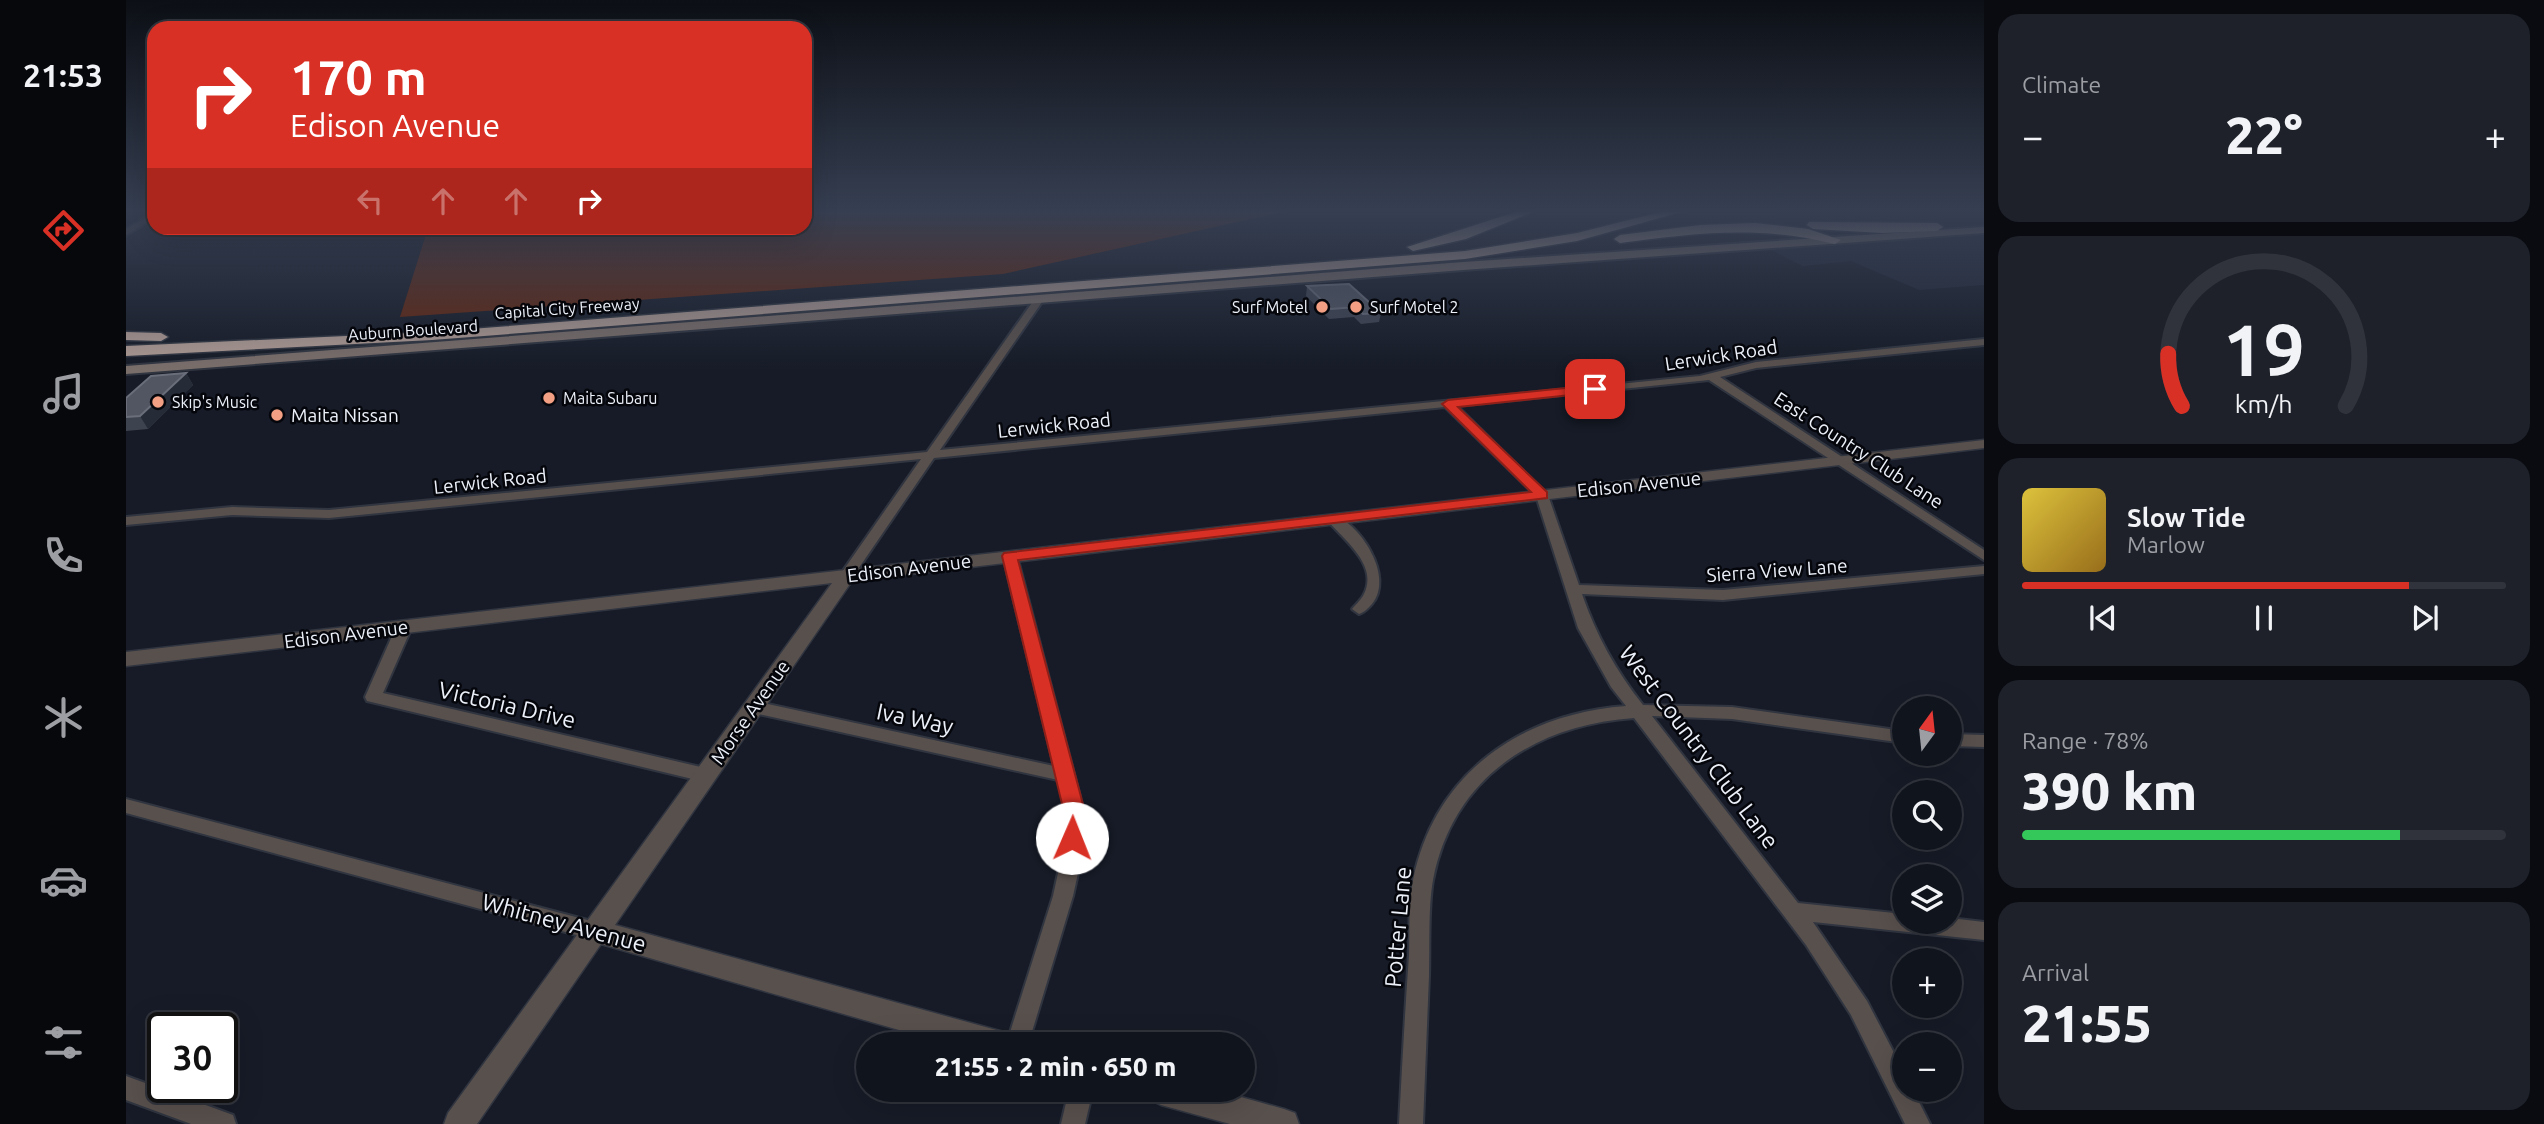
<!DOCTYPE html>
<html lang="en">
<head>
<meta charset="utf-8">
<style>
	:root { --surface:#10141d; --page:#1e212a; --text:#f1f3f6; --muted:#9c9ea4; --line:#30333b; --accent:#d93025 }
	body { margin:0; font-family:Ubuntu,sans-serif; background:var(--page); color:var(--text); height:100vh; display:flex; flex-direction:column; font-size:26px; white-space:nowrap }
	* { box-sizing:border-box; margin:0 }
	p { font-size:23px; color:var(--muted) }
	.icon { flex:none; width:38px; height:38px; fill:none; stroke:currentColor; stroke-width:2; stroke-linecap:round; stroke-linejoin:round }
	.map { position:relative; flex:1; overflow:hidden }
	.drawer { display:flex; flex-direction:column; gap:14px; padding:14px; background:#090b10; width:560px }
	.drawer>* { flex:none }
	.guide { position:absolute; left:21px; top:21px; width:665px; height:214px; border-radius:21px; box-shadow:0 7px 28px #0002,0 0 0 2px var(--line); background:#d93025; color:#fff; overflow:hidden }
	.needle { width:46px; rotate:15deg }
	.fabs { position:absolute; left:1766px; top:696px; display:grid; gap:14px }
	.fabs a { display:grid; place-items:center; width:70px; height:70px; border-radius:50%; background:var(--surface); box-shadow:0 7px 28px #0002,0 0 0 2px var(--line); font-size:35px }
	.speed { position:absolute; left:21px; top:1012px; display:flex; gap:14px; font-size:35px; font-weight:700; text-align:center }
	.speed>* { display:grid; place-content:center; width:91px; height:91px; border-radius:50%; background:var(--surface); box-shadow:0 7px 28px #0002,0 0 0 2px var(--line); line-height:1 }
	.speed .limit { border:4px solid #111; border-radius:10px; background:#fff; color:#111 }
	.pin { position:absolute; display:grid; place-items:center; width:60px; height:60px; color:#fff; margin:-30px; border-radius:14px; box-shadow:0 4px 10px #0006 }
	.me { position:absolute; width:77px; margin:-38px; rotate:1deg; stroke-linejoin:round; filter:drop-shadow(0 0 5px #0008) }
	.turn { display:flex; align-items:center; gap:24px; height:147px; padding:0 28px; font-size:32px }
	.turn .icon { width:91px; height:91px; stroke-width:2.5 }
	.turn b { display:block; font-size:49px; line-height:60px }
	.lanes { display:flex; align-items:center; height:66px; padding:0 28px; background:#0003; justify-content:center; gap:35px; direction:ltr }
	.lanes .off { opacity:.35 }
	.big { font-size:52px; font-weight:800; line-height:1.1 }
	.drawer .widget { flex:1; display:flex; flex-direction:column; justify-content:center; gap:10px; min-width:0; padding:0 24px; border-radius:21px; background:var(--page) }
	.drawer .dial { align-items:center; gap:0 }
	.dial svg { height:182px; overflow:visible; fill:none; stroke:var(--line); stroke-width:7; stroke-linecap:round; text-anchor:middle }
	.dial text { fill:var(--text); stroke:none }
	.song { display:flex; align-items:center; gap:21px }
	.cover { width:84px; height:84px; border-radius:10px; background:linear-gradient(135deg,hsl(50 70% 55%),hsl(40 70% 35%)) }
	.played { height:7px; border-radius:4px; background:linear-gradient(90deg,var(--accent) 80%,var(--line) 80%) }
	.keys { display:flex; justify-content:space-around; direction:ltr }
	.heat { display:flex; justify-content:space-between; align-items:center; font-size:38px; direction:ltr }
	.charge { height:10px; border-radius:5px; background:linear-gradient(90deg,#34c759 78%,var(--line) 0) }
	.trip { position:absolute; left:730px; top:1032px; width:399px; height:70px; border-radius:35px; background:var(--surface); box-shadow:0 7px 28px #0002,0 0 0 2px var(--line); font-weight:800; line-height:70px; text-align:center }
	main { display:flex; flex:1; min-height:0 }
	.tab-bar { display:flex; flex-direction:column; width:126px; justify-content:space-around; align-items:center; background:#06080c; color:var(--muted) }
	.tab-bar .icon { width:49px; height:49px }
	.tab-bar .current { color:var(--accent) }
	.tab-bar b { font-size:32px; color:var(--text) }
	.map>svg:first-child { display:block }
	.built { fill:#1f2637 }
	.green { fill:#64260f }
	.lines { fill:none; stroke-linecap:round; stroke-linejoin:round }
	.minor-casing { stroke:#303540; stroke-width:4 }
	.tertiary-casing { stroke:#303540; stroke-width:3 }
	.secondary-casing { stroke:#303540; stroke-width:4 }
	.motorway-casing { stroke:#303540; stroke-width:3 }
	.minor { fill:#58504d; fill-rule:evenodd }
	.tertiary { fill:#58504d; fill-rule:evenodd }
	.secondary { fill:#7a6e6a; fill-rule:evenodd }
	.motorway { fill:#ad9a93; fill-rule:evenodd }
	.wall { fill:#3e4350 }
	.shaded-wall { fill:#262b38 }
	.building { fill:#515662; stroke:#696e7a; stroke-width:2 }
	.route { fill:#d93025; stroke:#8d1f18; stroke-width:2 }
	.poi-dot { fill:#f39f83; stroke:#05060b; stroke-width:2.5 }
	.labels { text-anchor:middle; stroke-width:5; stroke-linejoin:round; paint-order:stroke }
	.far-poi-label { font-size:16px; fill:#ecf0f9; stroke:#05060b; text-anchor:start }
	.far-street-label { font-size:16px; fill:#ecf0f9; stroke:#05060b }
	.street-label { font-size:19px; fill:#ecf0f9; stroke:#05060b }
	.poi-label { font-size:19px; fill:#ecf0f9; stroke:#05060b; text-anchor:start }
	.near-street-label { font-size:23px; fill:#ecf0f9; stroke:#05060b }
</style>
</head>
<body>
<main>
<nav class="tab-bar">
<b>21:53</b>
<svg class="icon current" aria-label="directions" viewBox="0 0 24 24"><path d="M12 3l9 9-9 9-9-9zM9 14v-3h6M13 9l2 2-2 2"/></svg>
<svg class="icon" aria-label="music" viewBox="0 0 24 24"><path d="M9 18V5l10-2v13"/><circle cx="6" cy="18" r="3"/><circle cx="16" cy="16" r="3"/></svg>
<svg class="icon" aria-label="phone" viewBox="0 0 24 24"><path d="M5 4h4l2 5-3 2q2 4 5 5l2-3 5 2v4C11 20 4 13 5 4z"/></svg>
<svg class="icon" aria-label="climate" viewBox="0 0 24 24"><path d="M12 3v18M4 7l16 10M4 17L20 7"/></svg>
<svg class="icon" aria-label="car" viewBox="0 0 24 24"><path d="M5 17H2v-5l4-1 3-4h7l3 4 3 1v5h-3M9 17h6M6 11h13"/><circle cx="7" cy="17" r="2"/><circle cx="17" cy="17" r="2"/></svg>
<svg class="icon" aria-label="filters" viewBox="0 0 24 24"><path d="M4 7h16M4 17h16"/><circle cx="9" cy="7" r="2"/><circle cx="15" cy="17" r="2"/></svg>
</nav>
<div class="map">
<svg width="1858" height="1124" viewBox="0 0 1858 1124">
	<rect width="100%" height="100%" fill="#161b27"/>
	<polygon class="built" points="1858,233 1858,285 1793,290 1725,261 1677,266 1645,250"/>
	<polygon class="green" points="679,212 1156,212 877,274 274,317 302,228 679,228"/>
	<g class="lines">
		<defs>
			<g id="minor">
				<polygon points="28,213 28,218 0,235 0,229"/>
				<path d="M913 296 918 299 814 450 1574 376 1630 362 1858 339V345L1630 368 1594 377 1858 550V560L1583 380 1331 406 1422 495 1453 585 1597 590 1858 566V574L1597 600 1456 594C1470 635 1490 671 1517 705L1606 707 1778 731V743L1606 719 1526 716 1672 903 1778 914V922H1824V918L1858 922V940L1687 922 1741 1001 1778 1072V1090H1787L1804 1124H1779L1725 1015 1680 945 1508 718C1409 725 1327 777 1307 880 1302 907 1304 948 1303 976 1301 1025 1299 1075 1297 1124H1273C1276 1068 1279 1011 1283 955 1284 931 1282 904 1287 880 1309 773 1394 714 1500 706L1485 687 1452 628 1410 496 1319 407 808 458 726 578 721 579 714 575 795 459 203 518 106 515 0 525V517L106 507 203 510 801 452 910 297Z"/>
				<path d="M1207 515C1234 523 1269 577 1246 604 1241 609 1239 612 1233 614L1226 609C1229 605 1234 601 1237 596 1255 566 1216 538 1200 519Z"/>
				<polygon points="884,552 891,556 957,808 954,864 947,896 902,1045 880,1045 927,896 934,864 939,808 932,780 628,713 622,711 620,707 622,703 628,701 928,766 877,556"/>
				<polygon points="278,622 286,627 257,693 579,768 585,770 588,775 585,780 579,782 241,701 239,697 270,627"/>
				<polygon points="1824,734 1858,735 1858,747 1824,746"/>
				<polygon points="0,799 469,922 476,924 479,931 476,938 469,940 0,813"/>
				<polygon points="0,1076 107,1115 110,1124 65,1124 0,1100"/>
				<polygon points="943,1090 967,1090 959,1124 935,1124"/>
			</g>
			<g id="tertiary">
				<polygon points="1858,440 1858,448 726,581 489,925 874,1031 884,1035 888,1045 825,1045 475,944 351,1124 318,1124 322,1113 706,583 0,666 0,652"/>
				<polygon points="1020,1090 1090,1090 1158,1109 1169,1113 1173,1124 1104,1124 1035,1105 1025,1100"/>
			</g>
			<polygon id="secondary" points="1858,227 1858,233 1337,270 0,374 0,366 1337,262"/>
			<g id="motorway">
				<polygon points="1390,212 1407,212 1340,239 1287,251 1281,247"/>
				<polygon points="1535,212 1555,212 1451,241 1339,259 306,340 0,356 0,346 306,332 1339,251 1451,233"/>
				<polygon points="1683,222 1811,223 1817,227 1811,231 1756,233 1687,229 1681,225"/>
				<path d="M1629 223 1682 229 1715 240 1709 244C1633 225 1570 233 1494 243L1488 239 1494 235 1575 225Z"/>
				<polygon points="0,332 35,333 42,337 35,341 0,340"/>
			</g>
		</defs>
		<use href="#minor" class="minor-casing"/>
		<use href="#tertiary" class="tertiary-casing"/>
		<use href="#secondary" class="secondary-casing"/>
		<use href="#motorway" class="motorway-casing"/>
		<use href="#minor" class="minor"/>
		<use href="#tertiary" class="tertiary"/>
		<use href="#secondary" class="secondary"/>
		<use href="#motorway" class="motorway"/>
	</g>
	<g class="wall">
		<polygon points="1181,286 1255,313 1253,322 1235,324 1228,317 1203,319 1180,296"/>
		<polygon points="60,373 67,385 22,429 0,431 0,398"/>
	</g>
	<polygon class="shaded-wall" points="60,373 67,385 22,429 14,416"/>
	<g class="building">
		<polygon points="1223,284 1255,313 1237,314 1230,307 1205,309 1181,286"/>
		<polygon points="60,373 14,416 0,417 0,398 25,376"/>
	</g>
	<linearGradient id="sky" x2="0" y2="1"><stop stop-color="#0c0f15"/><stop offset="0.57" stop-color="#363f52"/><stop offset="1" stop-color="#363f52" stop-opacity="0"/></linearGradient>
	<rect width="1858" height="370" fill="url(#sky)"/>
	<polygon class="route" points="1469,385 1475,389 1473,392 1332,407 1421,492 1421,498 892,560 958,808 954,845 946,847 938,845 935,838 937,808 876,556 878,553 1405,492 1316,404 1322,400"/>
	<g class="poi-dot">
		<circle cx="1196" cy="307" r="7"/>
		<circle cx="1230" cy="307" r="7"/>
		<circle cx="423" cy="398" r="7"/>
		<circle cx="32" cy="402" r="7"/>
		<circle cx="151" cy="415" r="7"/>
	</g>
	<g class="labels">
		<g class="far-poi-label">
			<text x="1182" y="313" text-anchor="end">Surf Motel</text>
			<text x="1244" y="313">Surf Motel 2</text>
			<text x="437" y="404">Maita Subaru</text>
			<text x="46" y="408">Skip's Music</text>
		</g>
		<g class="far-street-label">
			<text transform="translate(441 308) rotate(-4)" y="6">Capital City Freeway</text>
			<text transform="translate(287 330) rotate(-4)" y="6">Auburn Boulevard</text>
		</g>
		<g class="street-label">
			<text transform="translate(1595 355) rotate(-9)" y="7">Lerwick Road</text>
			<text transform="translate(928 425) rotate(-6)" y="7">Lerwick Road</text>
			<text transform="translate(1733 450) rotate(33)" y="7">East Country Club Lane</text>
			<text transform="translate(364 481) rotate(-6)" y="7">Lerwick Road</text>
			<text transform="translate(1513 484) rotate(-6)" y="7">Edison Avenue</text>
			<text transform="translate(783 568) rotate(-7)" y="7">Edison Avenue</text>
			<text transform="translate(1651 570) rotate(-4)" y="7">Sierra View Lane</text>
			<text transform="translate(220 634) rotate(-7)" y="7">Edison Avenue</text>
			<text transform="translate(624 712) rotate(-55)" y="7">Morse Avenue</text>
		</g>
		<g class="poi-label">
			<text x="165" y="422">Maita Nissan</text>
		</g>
		<g class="near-street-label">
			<text transform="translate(381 705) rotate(13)" y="8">Victoria Drive</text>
			<text transform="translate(789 719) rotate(12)" y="8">Iva Way</text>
			<text transform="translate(1573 747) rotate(53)" y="8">West Country Club Lane</text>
			<text transform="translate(438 923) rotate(15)" y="8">Whitney Avenue</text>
			<text transform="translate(1272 927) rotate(-85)" y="8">Potter Lane</text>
		</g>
	</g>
</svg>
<div class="fabs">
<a><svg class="needle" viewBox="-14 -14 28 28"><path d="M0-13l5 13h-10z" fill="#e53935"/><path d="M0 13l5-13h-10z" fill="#9c9ea4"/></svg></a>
<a><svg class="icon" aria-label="search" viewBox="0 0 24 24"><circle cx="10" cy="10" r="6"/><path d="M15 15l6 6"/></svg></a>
<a><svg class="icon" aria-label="layers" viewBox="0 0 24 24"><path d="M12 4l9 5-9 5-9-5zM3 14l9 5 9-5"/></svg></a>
<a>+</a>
<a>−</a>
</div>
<div class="speed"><div class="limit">30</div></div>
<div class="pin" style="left:1469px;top:389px;background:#d93025"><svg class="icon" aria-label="arrive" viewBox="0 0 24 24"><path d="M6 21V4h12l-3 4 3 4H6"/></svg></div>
<svg class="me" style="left:946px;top:838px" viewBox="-20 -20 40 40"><circle r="19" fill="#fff"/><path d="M0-13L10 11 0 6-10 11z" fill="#d93025"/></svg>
<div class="trip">21:55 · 2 min · 650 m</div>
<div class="guide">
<div class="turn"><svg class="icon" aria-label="right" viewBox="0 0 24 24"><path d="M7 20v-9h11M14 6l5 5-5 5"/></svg><div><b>170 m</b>Edison Avenue</div></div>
<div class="lanes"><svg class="icon off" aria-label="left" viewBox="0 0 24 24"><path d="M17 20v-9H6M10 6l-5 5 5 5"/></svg><svg class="icon off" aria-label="ahead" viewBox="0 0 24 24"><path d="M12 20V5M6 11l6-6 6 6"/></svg><svg class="icon off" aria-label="ahead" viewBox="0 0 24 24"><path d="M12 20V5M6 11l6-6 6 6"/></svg><svg class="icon" aria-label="right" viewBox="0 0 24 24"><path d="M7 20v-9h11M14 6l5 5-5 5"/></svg></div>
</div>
</div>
<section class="drawer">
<div class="widget"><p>Climate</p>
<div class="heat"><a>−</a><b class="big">22°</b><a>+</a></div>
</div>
<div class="widget dial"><svg viewBox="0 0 100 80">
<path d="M14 69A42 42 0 1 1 86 69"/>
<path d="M14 69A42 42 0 0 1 8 46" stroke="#d93025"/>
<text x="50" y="56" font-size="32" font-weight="700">19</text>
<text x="50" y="72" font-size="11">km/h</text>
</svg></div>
<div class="widget">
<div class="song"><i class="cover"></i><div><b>Slow Tide</b><p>Marlow</p></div></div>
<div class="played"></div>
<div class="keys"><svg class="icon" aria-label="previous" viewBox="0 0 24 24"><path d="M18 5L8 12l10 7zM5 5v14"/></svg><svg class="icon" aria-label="pause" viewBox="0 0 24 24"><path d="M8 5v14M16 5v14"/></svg><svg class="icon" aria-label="next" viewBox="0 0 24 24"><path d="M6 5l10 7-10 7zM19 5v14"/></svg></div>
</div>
<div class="widget"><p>Range · 78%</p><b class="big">390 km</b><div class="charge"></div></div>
<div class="widget"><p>Arrival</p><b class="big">21:55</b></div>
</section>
</main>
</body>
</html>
